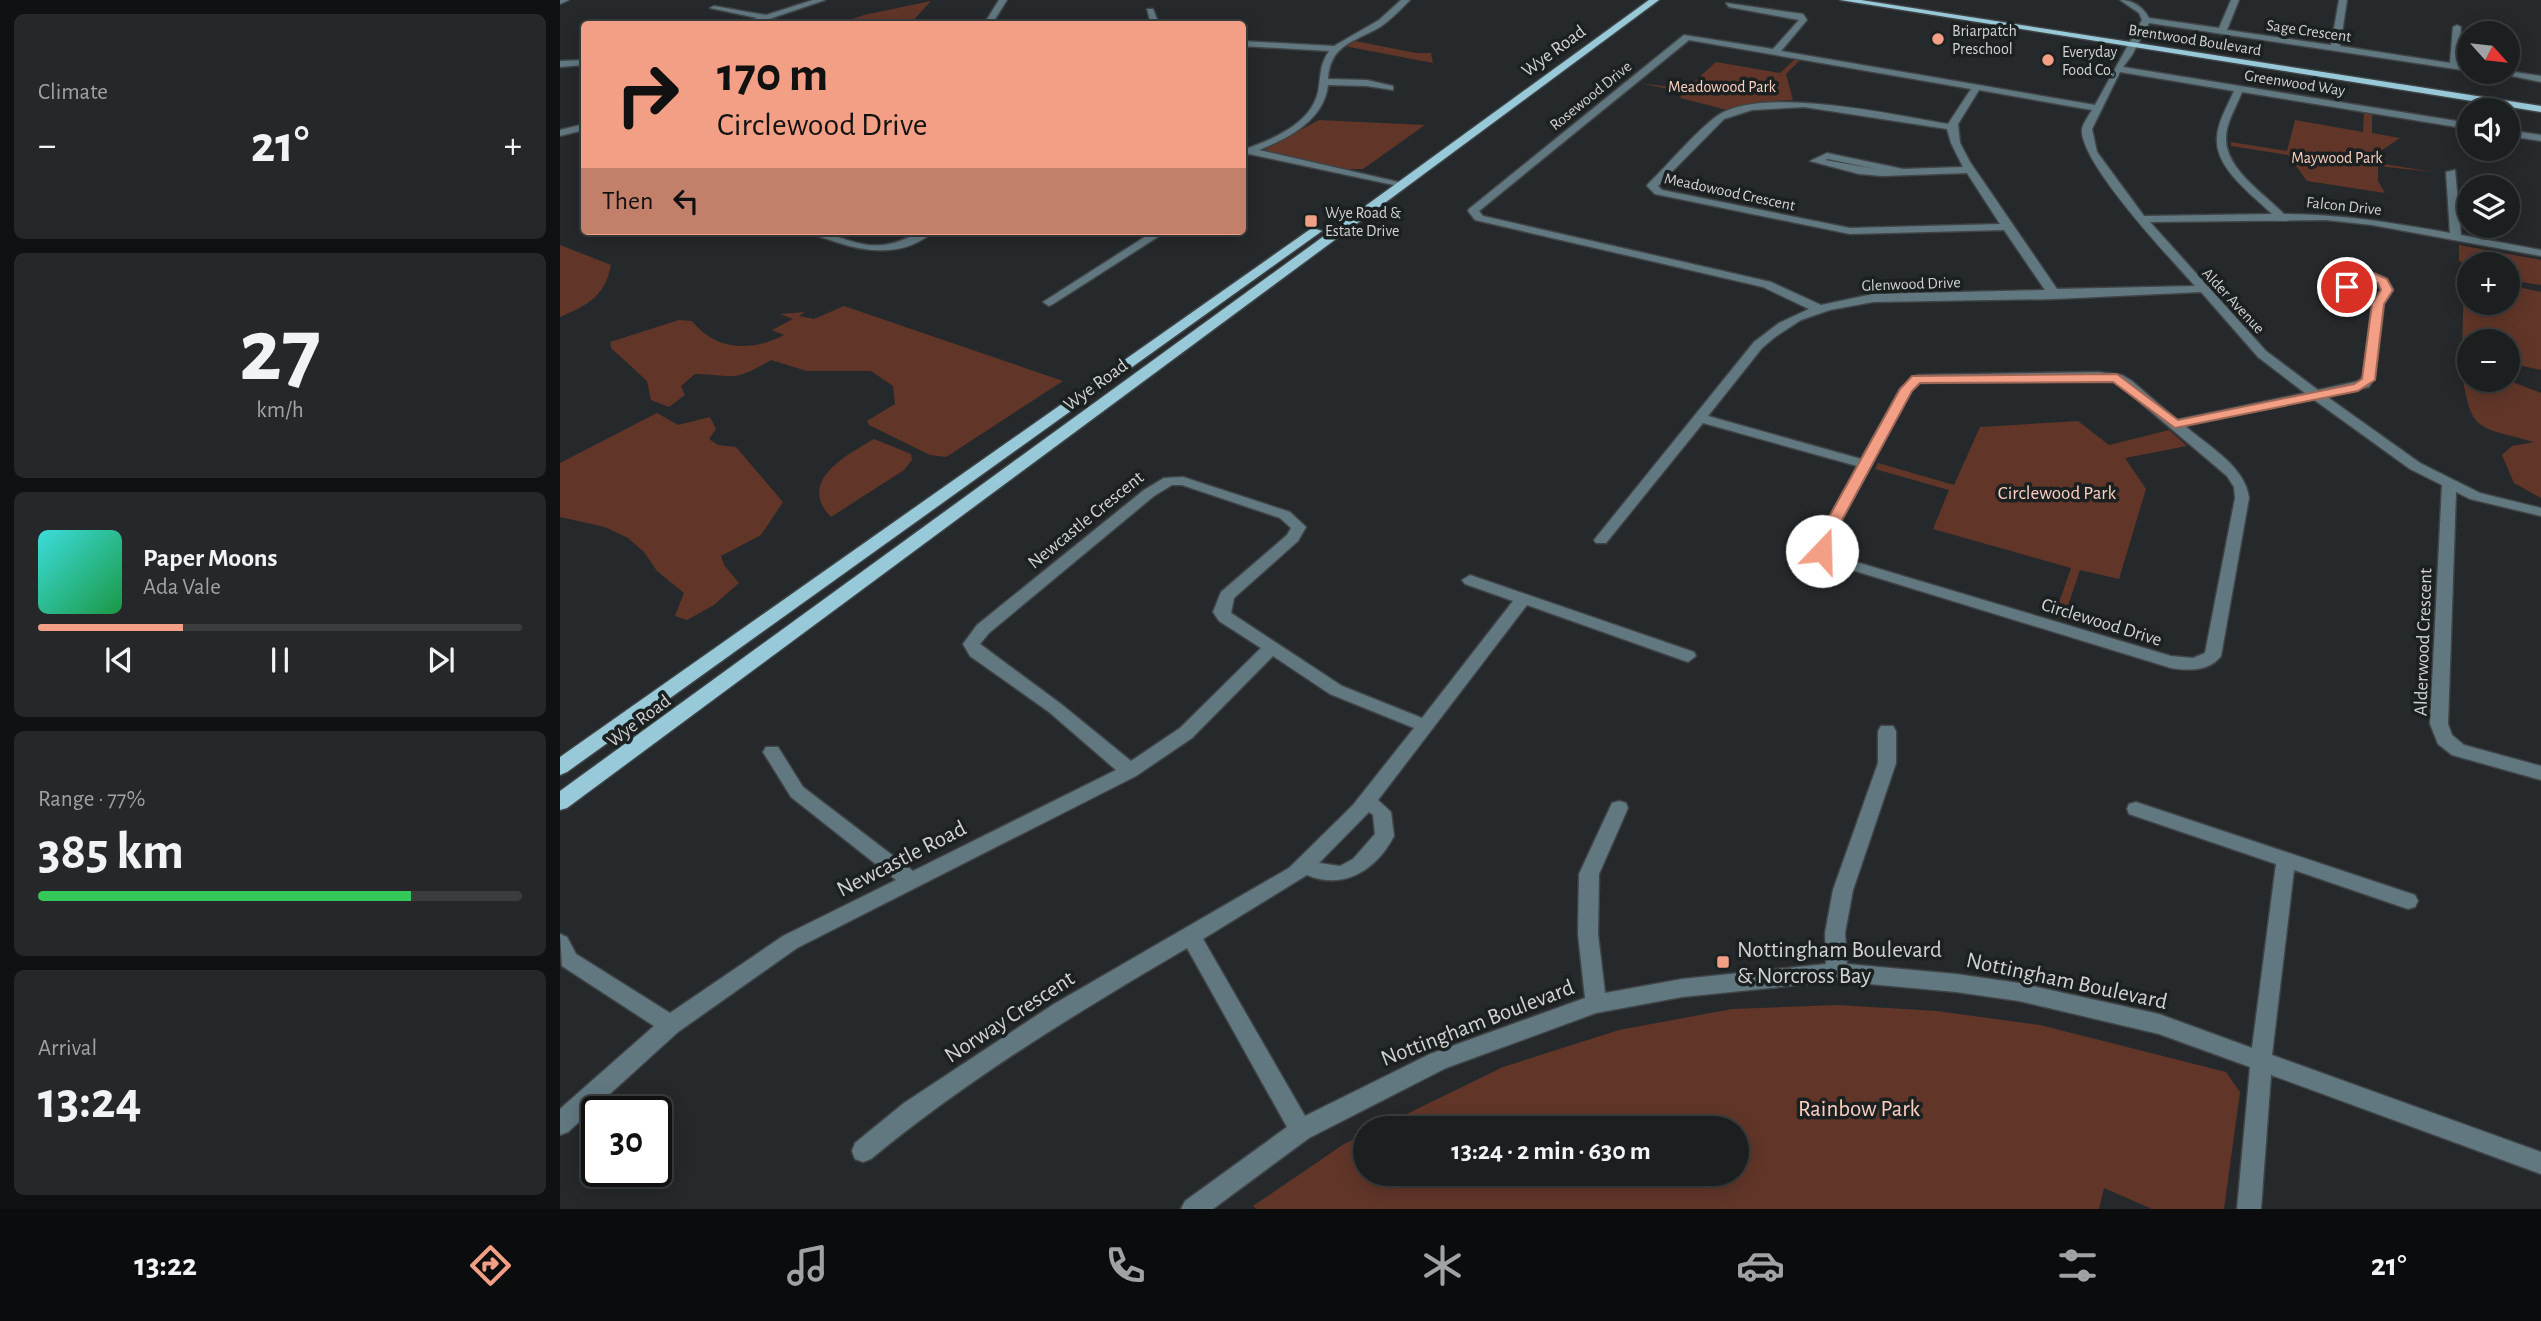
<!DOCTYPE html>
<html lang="en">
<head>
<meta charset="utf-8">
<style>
	:root { --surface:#1c1f20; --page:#252729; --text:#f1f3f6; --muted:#a0a2a5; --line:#3a3d3e; --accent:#f39f85 }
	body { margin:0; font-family:"Alegreya Sans",sans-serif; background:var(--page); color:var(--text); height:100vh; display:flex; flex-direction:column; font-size:26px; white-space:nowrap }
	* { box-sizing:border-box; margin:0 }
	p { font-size:23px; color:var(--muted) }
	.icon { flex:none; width:38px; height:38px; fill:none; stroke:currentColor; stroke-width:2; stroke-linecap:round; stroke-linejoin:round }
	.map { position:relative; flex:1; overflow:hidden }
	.panel { display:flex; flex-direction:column; gap:14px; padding:14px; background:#0f1112; width:560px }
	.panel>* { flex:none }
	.guide { position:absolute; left:21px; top:21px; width:665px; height:214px; border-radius:7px; box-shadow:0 4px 18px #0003,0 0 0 2px var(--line); background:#f39f85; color:#111; overflow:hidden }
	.needle { width:46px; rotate:117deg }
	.controls { position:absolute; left:1897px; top:21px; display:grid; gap:14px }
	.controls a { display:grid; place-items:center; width:63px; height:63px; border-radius:50%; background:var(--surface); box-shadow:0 4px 18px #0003,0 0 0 2px var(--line); font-size:35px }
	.speed { position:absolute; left:21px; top:1096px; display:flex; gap:14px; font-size:35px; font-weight:700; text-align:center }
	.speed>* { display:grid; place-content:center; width:91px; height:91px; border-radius:50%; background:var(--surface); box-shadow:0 4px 18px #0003,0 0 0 2px var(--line); line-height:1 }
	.speed .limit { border:4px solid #111; border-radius:10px; background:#fff; color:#111 }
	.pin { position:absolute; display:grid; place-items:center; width:60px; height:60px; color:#fff; margin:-30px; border:4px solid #fff; border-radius:50%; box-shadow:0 2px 7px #0007 }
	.me { position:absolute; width:77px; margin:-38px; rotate:21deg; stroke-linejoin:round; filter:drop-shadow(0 0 5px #0008) }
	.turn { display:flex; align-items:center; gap:24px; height:147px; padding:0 21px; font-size:32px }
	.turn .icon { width:91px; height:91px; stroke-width:2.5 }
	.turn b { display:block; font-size:49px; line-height:60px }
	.then { display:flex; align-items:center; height:66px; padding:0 21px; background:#0003; gap:14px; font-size:26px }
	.big { font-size:52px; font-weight:700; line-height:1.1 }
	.panel .widget { flex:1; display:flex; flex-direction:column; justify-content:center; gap:10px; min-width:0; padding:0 24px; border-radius:10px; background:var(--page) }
	.panel .dial { align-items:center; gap:0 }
	.dial b { font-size:91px; line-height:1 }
	.song { display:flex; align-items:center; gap:21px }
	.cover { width:84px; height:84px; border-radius:10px; background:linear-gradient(135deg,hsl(180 70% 55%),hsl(140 70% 35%)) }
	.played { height:7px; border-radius:4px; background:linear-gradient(90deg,var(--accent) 30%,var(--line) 30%) }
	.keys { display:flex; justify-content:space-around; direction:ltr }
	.heat { display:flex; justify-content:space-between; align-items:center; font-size:38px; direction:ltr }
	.charge { height:10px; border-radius:5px; background:linear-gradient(90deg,#34c759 77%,var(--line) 0) }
	.trip { position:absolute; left:793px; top:1116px; width:396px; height:70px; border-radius:35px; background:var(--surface); box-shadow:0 4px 18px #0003,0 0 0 2px var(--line); font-weight:700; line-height:70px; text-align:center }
	.tab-bar { display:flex; height:112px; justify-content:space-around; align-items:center; background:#0b0c0d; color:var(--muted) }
	.tab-bar .icon { width:49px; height:49px }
	.tab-bar .active { color:var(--accent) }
	.tab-bar b { font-size:32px; color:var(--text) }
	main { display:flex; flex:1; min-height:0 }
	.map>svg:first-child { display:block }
	.green { fill:#613629 }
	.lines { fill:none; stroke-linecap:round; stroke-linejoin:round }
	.minor-casing { stroke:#404446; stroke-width:3 }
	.major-casing { stroke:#404446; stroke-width:3 }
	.minor { fill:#617880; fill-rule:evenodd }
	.major { fill:#97c9d9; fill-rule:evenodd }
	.route { fill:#f39f85; stroke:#9e6756; stroke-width:2 }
	.poi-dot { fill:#f39f85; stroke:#1b2021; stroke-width:2.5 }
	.labels { text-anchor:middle; stroke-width:7; stroke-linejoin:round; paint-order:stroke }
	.far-poi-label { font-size:16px; fill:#d0d3d4; stroke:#1b2021; text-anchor:start }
	.far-street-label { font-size:16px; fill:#d0d3d4; stroke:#1b2021 }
	.far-park-label { font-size:16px; fill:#fecec0; stroke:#1b2021 }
	.street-label { font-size:19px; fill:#d0d3d4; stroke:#1b2021 }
	.park-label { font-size:19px; fill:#fecec0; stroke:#1b2021 }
	.near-street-label { font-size:23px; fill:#d0d3d4; stroke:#1b2021 }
	.near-poi-label { font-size:23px; fill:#d0d3d4; stroke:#1b2021; text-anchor:start }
	.near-park-label { font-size:23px; fill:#fecec0; stroke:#1b2021 }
</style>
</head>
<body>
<main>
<section class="panel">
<div class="widget"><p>Climate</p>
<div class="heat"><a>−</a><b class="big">21°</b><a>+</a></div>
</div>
<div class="widget dial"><b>27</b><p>km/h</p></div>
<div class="widget">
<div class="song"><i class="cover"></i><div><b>Paper Moons</b><p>Ada Vale</p></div></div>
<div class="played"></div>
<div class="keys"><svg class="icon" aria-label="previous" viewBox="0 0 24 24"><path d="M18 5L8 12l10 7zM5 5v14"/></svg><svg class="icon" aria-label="pause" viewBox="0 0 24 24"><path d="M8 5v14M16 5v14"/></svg><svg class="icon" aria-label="next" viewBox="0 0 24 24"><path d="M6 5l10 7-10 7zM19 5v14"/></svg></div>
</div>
<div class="widget"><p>Range · 77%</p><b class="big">385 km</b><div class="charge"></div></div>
<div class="widget"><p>Arrival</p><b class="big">13:24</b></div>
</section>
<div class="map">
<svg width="1981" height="1209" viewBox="0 0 1981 1209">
	<rect width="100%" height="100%" fill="#25292b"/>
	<g class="green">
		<polygon points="371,1 350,24 278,24 304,15"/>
		<polygon points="795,41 856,53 871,53 873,63 784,46"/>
		<polygon points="1236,58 1241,59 1226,74 1233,100 1198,102 1167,110 1120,98 1123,92 1079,83 1126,89 1156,62 1220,73"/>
		<polygon points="1804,111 1812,112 1812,133 1840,138 1819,152 1818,163 1873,172 1818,166 1818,181 1825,193 1747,181 1728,155 1671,146 1671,142 1727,151 1735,120 1803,132"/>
		<polygon points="759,120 865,125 803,169 777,169 710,154 705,149"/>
		<path d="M0 245 51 265C45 296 28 305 0 317Z"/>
		<polygon points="1899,245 1981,260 1981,285 1948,280 1948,264 1909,266 1899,261"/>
		<polygon points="1904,276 1909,277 1909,303 1948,303 1948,285 1981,292 1981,370 1948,363 1948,341 1909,341 1909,354 1902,353"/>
		<path d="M284 306 503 381 386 457 370 455 309 425 307 421 335 404 333 386 311 371H247L211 360C171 383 176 375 135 374L121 386 125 395 109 407 91 400 87 381 51 348 50 342 119 320 132 321C155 351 192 352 224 335L212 330 233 319 220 314 245 312 239 316 254 319Z"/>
		<path d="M1901 368 1909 370V380H1947L1981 393V498L1954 483 1942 455 1952 446 1974 442C1913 425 1912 433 1901 368Z"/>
		<polygon points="97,413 118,425 150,417 156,429 149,439 158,445 176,447 223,502 201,535 161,556 164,565 179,583 154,605 127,620 115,616 124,593 97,571 84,552 68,538 45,527 0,517 0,463"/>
		<polygon points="1518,421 1549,445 1609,430 1627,446 1565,458 1586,489 1559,579 1520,570 1503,620 1494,617 1511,568 1373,529 1389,490 1315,469 1318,463 1394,485 1420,427"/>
		<path d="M314 439 351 454 352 460 344 470 271 517C236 481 287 455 314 439Z"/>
		<polygon points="1277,1005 1377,1011 1480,1025 1666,1072 1680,1092 1664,1209 1592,1209 1544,1188 1539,1209 696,1209 693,1206 784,1144 805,1134 805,1174 1176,1174 1176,1129 816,1129 943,1067 1059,1030 1172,1009"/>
	</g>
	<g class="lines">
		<defs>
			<g id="minor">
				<polygon points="0,0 9,0 0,4"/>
				<polygon points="253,0 265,0 195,24 184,24 197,18 150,8 154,6 206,15"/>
				<polygon points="439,0 447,0 432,24 424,24"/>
				<path d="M841 0H850C841 9 831 20 820 27 795 42 770 44 768 79L807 80 833 86V90L807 86 768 85C764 120 729 138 699 150L843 183V187L689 154 682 156V150C711 140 750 125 758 92 761 77 759 65 769 51L682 46V41L774 46 819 20Z"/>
				<path d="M1560 0C1573 0 1583 7 1589 18L1659 28 1671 0H1679L1667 30 1771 45 1779 0H1787L1780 46 1890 63 1893 27 1897 25 1901 27 1898 64 1909 65V71L1589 23 1572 55 1563 67 1909 123V129L1682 92C1677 106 1666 122 1666 138 1665 169 1705 194 1724 214 1781 214 1834 223 1890 233L1886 172 1895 170 1901 235 1981 250V256L1812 225 1766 220 1590 222 1706 351 1758 390 1799 381 1803 376 1812 305 1783 289 1776 279C1790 267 1812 271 1827 279L1833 290 1824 304 1815 376 1809 387 1766 396 1860 463 1920 493 1981 508V516L1910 499 1896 492 1888 724 1892 735 1904 745 1981 766V780L1892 755 1878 744 1870 724 1882 485 1850 469 1753 399 1625 426C1647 445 1686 467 1689 498L1661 656C1650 671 1628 671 1611 668L1266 562 1254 551 1255 544 1297 466 1143 423 1046 543H1036L1034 540 1194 342 1219 323 1249 309 1203 287 915 220 908 211 909 209 1124 35 1213 49 1239 20 1169 7 1166 3 1243 14 1247 20 1221 51 1535 105 1582 20 1579 13ZM1129 40 1411 89 1388 124C1334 115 1201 85 1157 116 1136 131 1108 165 1088 184L1087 186 1095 194 1290 234 1444 230 1485 290 1313 294 1261 305 1211 282 923 216 919 211ZM1560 72 1674 91C1668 105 1658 121 1657 137 1654 168 1693 195 1712 214L1584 216 1537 152 1532 129ZM1419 90 1532 110C1529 115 1523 123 1522 129 1519 162 1611 259 1635 286L1497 289 1410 162 1400 143 1398 124ZM1244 107 1387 129 1391 143 1403 167 1343 169 1267 153 1250 161 1299 174 1322 176 1407 173 1440 224 1290 228 1102 190 1098 186 1164 119 1192 110ZM1268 159 1316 169 1265 160ZM1797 278 1818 283 1821 290 1816 298 1791 285 1789 280ZM1641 292 1698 357 1745 393 1617 420 1572 381 1562 375 1538 372 1357 375 1340 389 1301 459 1148 416 1202 348 1215 337 1241 320 1270 310 1313 302 1495 299ZM1538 380 1554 381 1562 387 1667 476 1674 487 1675 498 1645 653 1633 658 1611 656 1276 556 1270 550 1269 544 1351 391 1360 383Z"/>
				<polygon points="587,9 593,9 599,24 591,24"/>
				<polygon points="24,60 24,65 0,67 0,61"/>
				<polygon points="1948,71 1981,76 1981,82 1932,72"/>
				<polygon points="24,124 24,130 0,136 0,130"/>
				<polygon points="1948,130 1981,135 1981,141 1948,136"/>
				<path d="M248 231C273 231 296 248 322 245 341 244 355 231 374 231 345 257 308 253 273 241 265 238 255 236 248 231Z"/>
				<polygon points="594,231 607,231 493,304 489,306 483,302"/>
				<path d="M623 477 730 512 746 527 738 541 674 598 671 613 782 686 862 718 953 601 905 584 902 580 910 575 1134 652 1136 656 1128 662 1122 660 967 605 818 800 831 812 834 836C817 869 784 891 747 875L643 939 745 1116 870 1054 1025 998 1018 934 1019 874 1052 803 1059 801 1066 803 1068 808 1039 874 1038 934 1045 993 1122 979 1266 964 1265 933 1273 890 1318 763V731L1321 726H1333L1336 731V763L1293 890 1285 933 1287 964 1396 974 1459 983 1599 1014 1692 1048 1716 864 1569 814 1567 809 1569 804 1576 802 1855 895 1858 901 1855 907 1848 909 1734 870 1712 1055 1981 1152V1174L1711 1075 1701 1209H1677L1690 1067 1599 1034 1459 1001 1396 992 1277 981 1122 997 1036 1013 886 1068 749 1138 653 1209H621L625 1201 727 1127 627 948C518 1012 409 1078 311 1159L303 1162 295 1159 292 1151 295 1143 344 1103 494 1004 729 868 793 805 854 728 770 694 713 656 632 738 576 776 237 948 118 1032 8 1132 0 1135V1109L94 1026 2 966 0 934 7 937 16 954 110 1013 223 936 336 880 231 797 203 752 206 747H218L243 787 353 871 556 770 489 712 410 656 403 644 417 625 584 490 604 478ZM612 485H622L720 518 731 528 727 535 661 592 653 612 659 621 701 648 620 728 571 761 501 704 420 644 429 633 594 496ZM809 812 813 815 815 834 793 859 780 866 759 863Z"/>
			</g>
			<g id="major">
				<polygon points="1089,0 1099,0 7,808 0,810 0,791"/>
				<polygon points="1280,0 1301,0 1981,106 1981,112"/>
				<polygon points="752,228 762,231 7,772 0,775 0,757"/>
			</g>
		</defs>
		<use href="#minor" class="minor-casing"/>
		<use href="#major" class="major-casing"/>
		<use href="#minor" class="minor"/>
		<use href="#major" class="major"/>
	</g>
	<polygon class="route" points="1811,272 1827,279 1833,290 1824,304 1815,380 1798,391 1615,428 1553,382 1360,383 1352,391 1269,544 1270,551 1262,556 1255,551 1254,544 1340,389 1352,376 1557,374 1618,420 1794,384 1802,379 1812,304 1821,290 1818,283 1809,279 1789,280 1793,287 1787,290 1777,279 1785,273"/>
	<g class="poi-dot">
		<circle cx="1378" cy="39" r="7"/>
		<circle cx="1488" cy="60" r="7"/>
		<rect x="744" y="214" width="14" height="14" rx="3.5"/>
		<rect x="1156" y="955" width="14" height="14" rx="3.5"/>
	</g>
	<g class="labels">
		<g class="far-poi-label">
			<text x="1392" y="36">Briarpatch<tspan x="1392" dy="18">Preschool</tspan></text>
			<text x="1502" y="57">Everyday<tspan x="1502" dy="18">Food Co.</tspan></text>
			<text x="765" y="218">Wye Road &amp;<tspan x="765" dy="18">Estate Drive</tspan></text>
		</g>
		<g class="far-street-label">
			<text transform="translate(1749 30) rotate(8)" y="6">Sage Crescent</text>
			<text transform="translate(1635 39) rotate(9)" y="6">Brentwood Boulevard</text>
			<text transform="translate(1735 82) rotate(9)" y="6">Greenwood Way</text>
			<text transform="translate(1030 95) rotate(-39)" y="6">Rosewood Drive</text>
			<text transform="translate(1170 191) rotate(12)" y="6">Meadowood Crescent</text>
			<text transform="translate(1784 205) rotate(6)" y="6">Falcon Drive</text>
			<text transform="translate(1351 283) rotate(-2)" y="6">Glenwood Drive</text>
			<text transform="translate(1674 300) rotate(47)" y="6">Alder Avenue</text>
		</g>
		<g class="far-park-label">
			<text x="1162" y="92">Meadowood Park</text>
			<text x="1777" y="163">Maywood Park</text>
		</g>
		<g class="street-label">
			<text transform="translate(993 50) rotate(-36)" y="7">Wye Road</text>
			<text transform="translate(535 384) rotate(-36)" y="7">Wye Road</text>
			<text transform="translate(525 519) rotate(-39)" y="7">Newcastle Crescent</text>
			<text transform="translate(1542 621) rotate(17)" y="7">Circlewood Drive</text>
			<text transform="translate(1862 642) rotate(-88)" y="7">Alderwood Crescent</text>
			<text transform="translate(78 720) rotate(-37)" y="7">Wye Road</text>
		</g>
		<g class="park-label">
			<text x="1497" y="499">Circlewood Park</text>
		</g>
		<g class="near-street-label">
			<text transform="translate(341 858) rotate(-27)" y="8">Newcastle Road</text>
			<text transform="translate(1507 980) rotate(12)" y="8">Nottingham Boulevard</text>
			<text transform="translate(449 1016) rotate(-33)" y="8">Norway Crescent</text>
			<text transform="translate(917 1022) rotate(-21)" y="8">Nottingham Boulevard</text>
		</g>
		<g class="near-poi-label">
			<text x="1177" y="957">Nottingham Boulevard<tspan x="1177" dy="26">&amp; Norcross Bay</tspan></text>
		</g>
		<g class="near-park-label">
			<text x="1299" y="1116">Rainbow Park</text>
		</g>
	</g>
</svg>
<div class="controls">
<a><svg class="needle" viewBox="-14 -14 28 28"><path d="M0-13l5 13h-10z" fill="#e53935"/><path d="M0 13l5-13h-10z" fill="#a0a2a5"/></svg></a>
<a><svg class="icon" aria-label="sound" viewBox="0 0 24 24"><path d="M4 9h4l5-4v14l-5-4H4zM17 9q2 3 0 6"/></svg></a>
<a><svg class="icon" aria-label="layers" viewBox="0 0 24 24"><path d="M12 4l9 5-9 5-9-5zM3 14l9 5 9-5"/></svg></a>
<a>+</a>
<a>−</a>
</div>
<div class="speed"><div class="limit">30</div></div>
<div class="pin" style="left:1787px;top:287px;background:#d93025"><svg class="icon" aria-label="arrive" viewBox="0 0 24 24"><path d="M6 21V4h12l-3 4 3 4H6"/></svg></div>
<svg class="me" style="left:1262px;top:551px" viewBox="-20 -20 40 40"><circle r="19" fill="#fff"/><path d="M0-13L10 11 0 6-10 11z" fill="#f39f85"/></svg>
<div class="trip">13:24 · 2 min · 630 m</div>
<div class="guide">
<div class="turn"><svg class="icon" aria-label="right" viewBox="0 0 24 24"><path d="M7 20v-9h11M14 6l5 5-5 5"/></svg><div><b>170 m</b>Circlewood Drive</div></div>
<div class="then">Then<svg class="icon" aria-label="left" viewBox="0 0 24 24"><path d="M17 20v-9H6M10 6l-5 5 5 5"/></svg></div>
</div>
</div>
</main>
<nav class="tab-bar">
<b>13:22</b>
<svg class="icon active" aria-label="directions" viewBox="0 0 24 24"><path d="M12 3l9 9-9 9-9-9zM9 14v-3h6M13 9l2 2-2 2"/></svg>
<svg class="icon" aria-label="music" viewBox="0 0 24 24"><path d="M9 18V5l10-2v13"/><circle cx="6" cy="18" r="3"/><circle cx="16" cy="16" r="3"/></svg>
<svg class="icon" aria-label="phone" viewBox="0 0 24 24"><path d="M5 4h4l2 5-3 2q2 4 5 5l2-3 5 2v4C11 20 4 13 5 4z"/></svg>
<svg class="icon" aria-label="climate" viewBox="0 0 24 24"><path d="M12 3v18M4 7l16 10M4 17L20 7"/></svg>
<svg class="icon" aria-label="car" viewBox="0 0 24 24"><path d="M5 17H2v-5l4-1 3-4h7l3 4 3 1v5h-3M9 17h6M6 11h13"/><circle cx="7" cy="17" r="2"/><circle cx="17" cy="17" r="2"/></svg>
<svg class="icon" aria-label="filters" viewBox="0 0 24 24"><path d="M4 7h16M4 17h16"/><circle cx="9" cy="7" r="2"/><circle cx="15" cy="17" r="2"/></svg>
<b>21°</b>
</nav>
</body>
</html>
